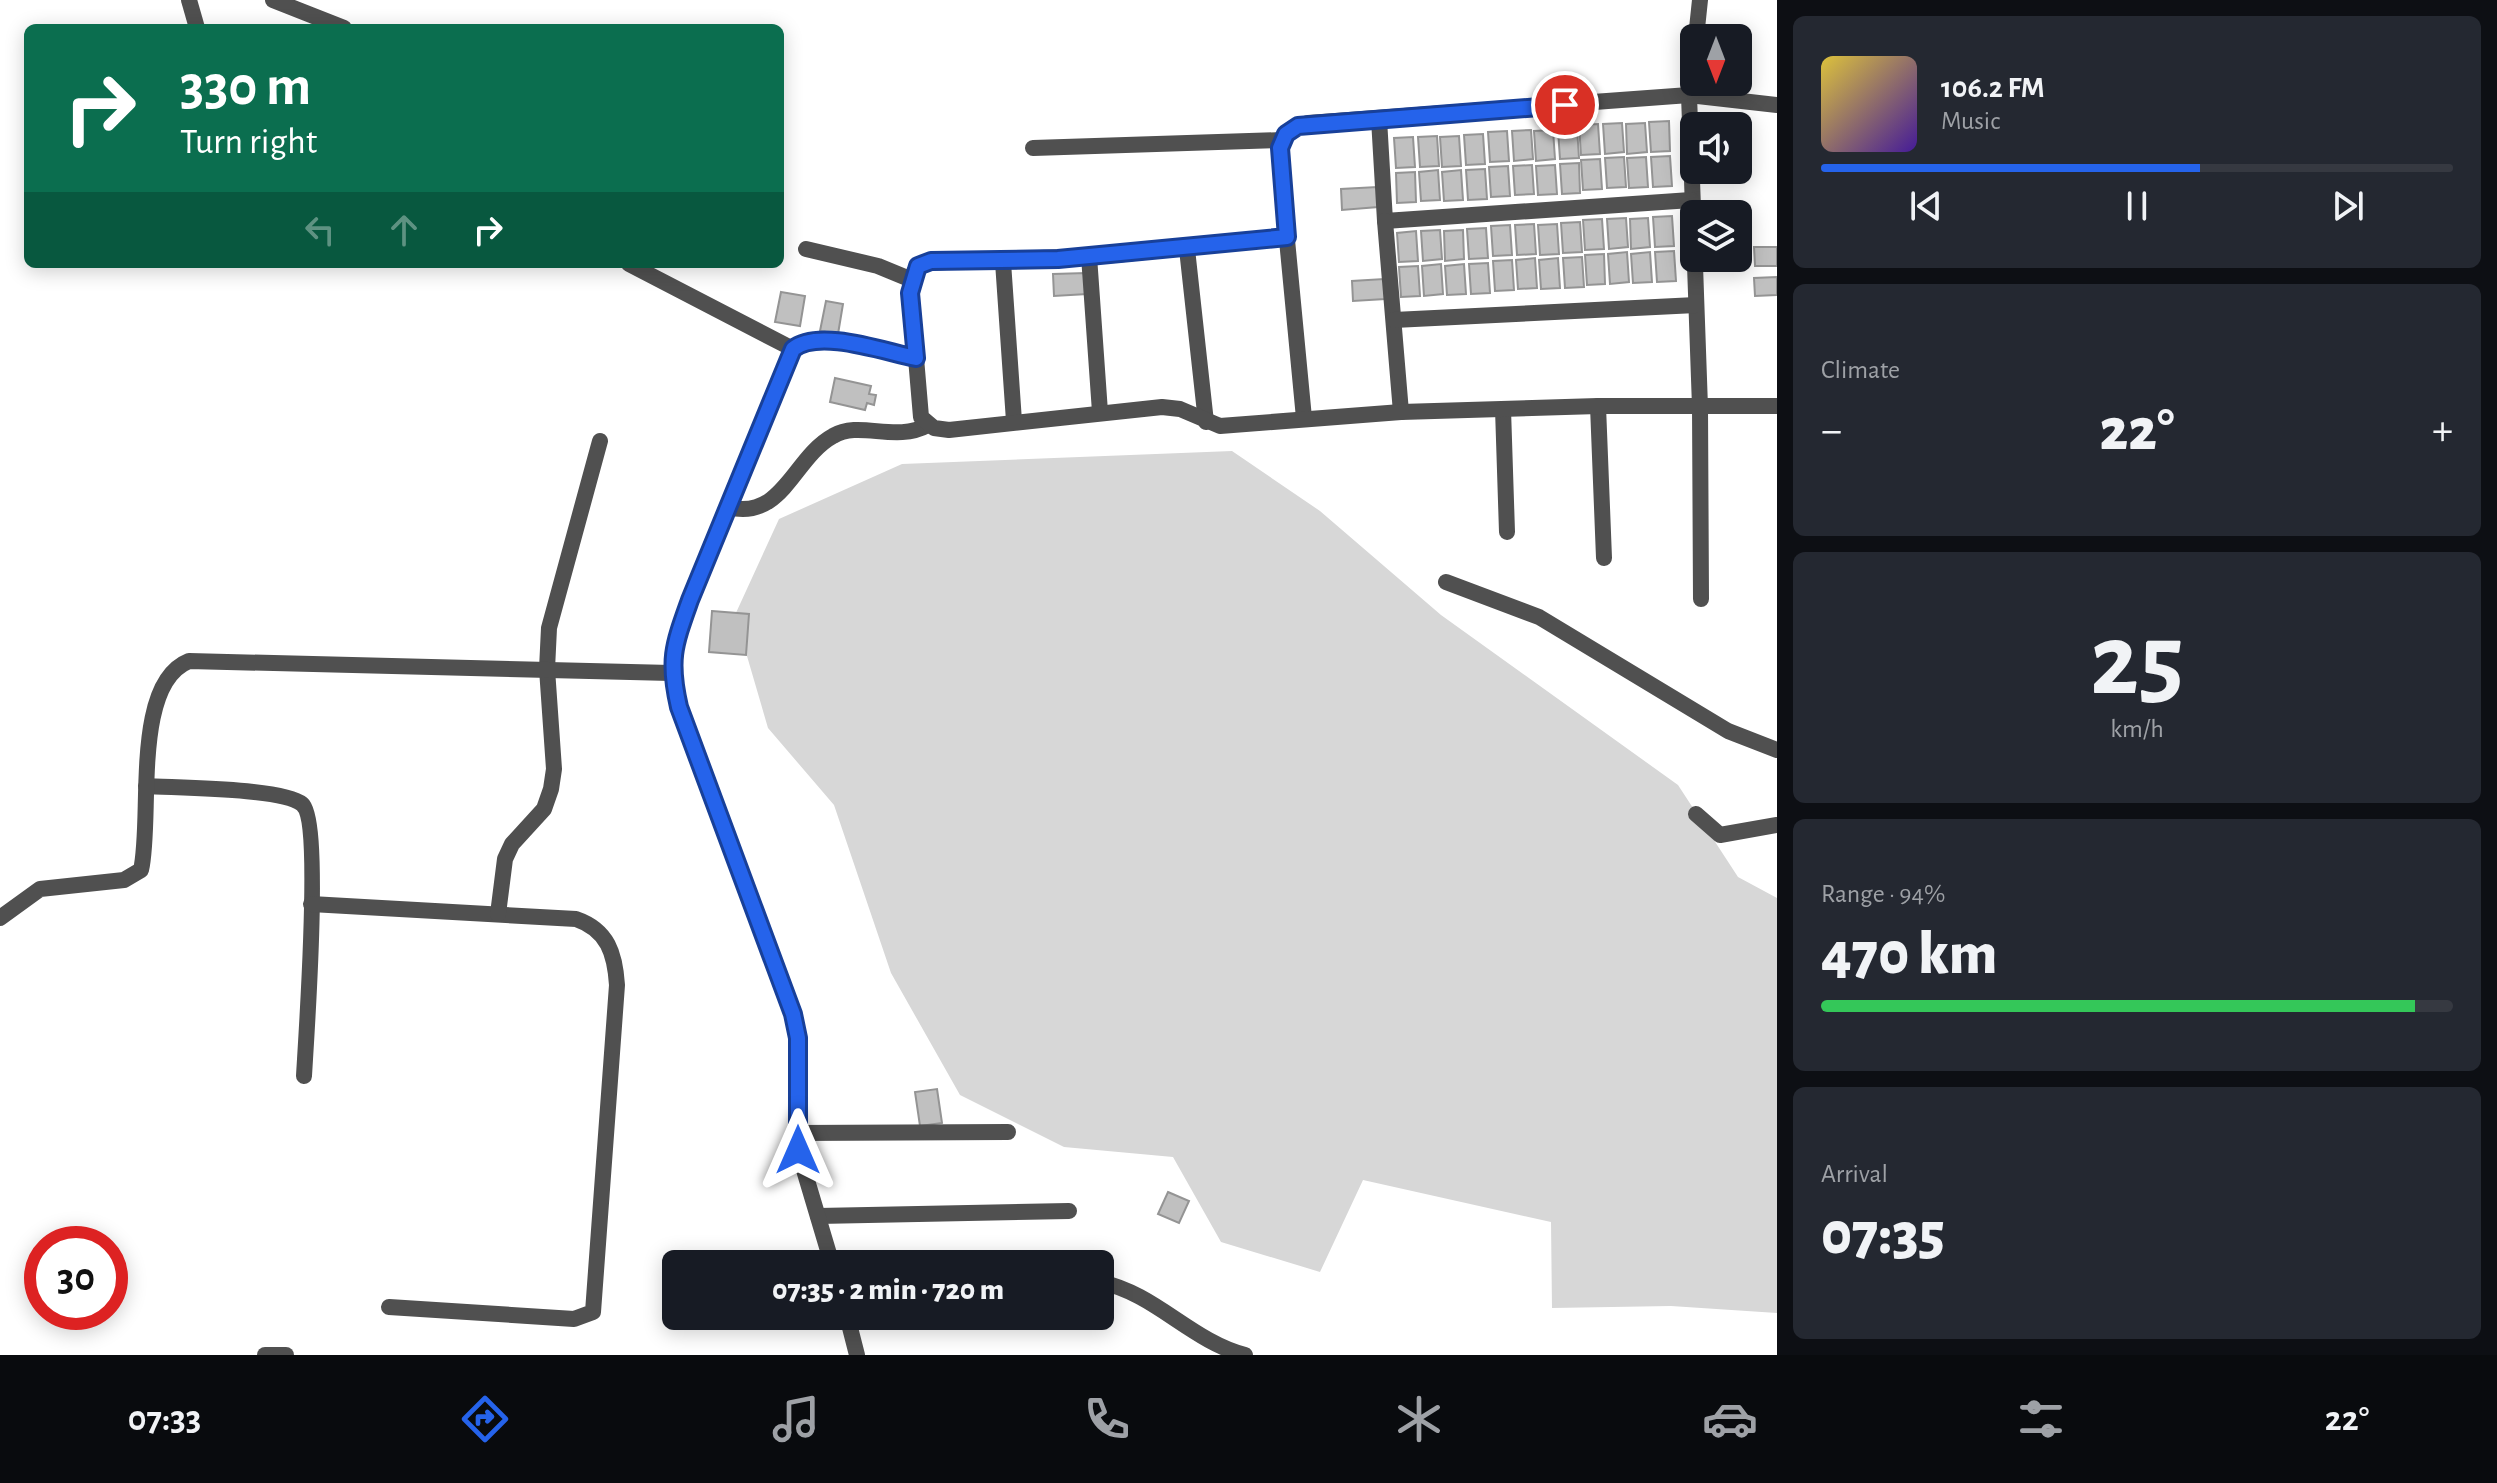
<!DOCTYPE html>
<html lang="en">
<head>
<meta charset="utf-8">
<style>
	:root { --surface:#171b24; --page:#242831; --text:#f1f3f6; --muted:#9ea1a6; --line:#363941; --accent:#2563eb }
	body { margin:0; font-family:"Alegreya Sans",sans-serif; background:var(--page); color:var(--text); height:100vh; display:flex; flex-direction:column; font-size:30px; white-space:nowrap }
	* { box-sizing:border-box; margin:0 }
	p { font-size:26px; color:var(--muted) }
	.icon { flex:none; width:44px; height:44px; fill:none; stroke:currentColor; stroke-width:2; stroke-linecap:round; stroke-linejoin:round }
	.map { position:relative; flex:1; overflow:hidden }
	.side { display:flex; flex-direction:column; gap:16px; padding:16px; background:#0d0f14; width:720px }
	.side>* { flex:none }
	.hud { position:absolute; left:24px; top:24px; width:760px; height:244px; border-radius:12px; box-shadow:0 4px 20px #0003; background:#0b6e4f; color:#fff; overflow:hidden }
	.needle { width:52px; rotate:180deg }
	.buttons { position:absolute; left:1680px; top:24px; display:grid; gap:16px }
	.buttons a { display:grid; place-items:center; width:72px; height:72px; border-radius:12px; background:var(--surface); box-shadow:0 4px 20px #0003; font-size:40px }
	.speed { position:absolute; left:24px; top:1226px; display:flex; gap:16px; font-size:40px; font-weight:700; text-align:center }
	.speed>* { display:grid; place-content:center; width:104px; height:104px; border-radius:50%; background:var(--surface); box-shadow:0 4px 20px #0003; line-height:1 }
	.speed .limit { border:12px solid #d22; background:#fff; color:#111 }
	.pin { position:absolute; display:grid; place-items:center; width:68px; height:68px; color:#fff; margin:-34px; border:4px solid #fff; border-radius:50%; box-shadow:0 2px 8px #0007 }
	.me { position:absolute; width:88px; margin:-44px; rotate:0deg; stroke-linejoin:round; filter:drop-shadow(0 0 6px #0008) }
	.turn { display:flex; align-items:center; gap:28px; height:168px; padding:0 24px; font-size:36px }
	.turn .icon { width:104px; height:104px; stroke-width:2.5 }
	.turn b { display:block; font-size:56px; line-height:68px }
	.lanes { display:flex; align-items:center; height:76px; padding:0 24px; background:#0003; justify-content:center; gap:40px; direction:ltr }
	.lanes .off { opacity:.35 }
	.big { font-size:60px; font-weight:800; line-height:1.1 }
	.side .tile { flex:1; display:flex; flex-direction:column; justify-content:center; gap:12px; min-width:0; padding:0 28px; border-radius:12px; background:var(--page) }
	.side .dial { align-items:center; gap:0 }
	.dial b { font-size:104px; line-height:1 }
	.song { display:flex; align-items:center; gap:24px }
	.cover { width:96px; height:96px; border-radius:12px; background:linear-gradient(135deg,hsl(50 70% 55%),hsl(260 70% 35%)) }
	.played { height:8px; border-radius:4px; background:linear-gradient(90deg,var(--accent) 60%,var(--line) 60%) }
	.keys { display:flex; justify-content:space-around; direction:ltr }
	.heat { display:flex; justify-content:space-between; align-items:center; font-size:44px; direction:ltr }
	.charge { height:12px; border-radius:6px; background:linear-gradient(90deg,#34c759 94%,var(--line) 0) }
	.trip { position:absolute; left:662px; top:1250px; width:452px; height:80px; border-radius:12px; background:var(--surface); box-shadow:0 4px 20px #0003; font-weight:800; line-height:80px; text-align:center }
	.tab-bar { display:flex; height:128px; justify-content:space-around; align-items:center; background:#090b0e; color:var(--muted) }
	.tab-bar .icon { width:56px; height:56px }
	.tab-bar .on { color:var(--accent) }
	.tab-bar b { font-size:36px; color:var(--text) }
	main { display:flex; flex:1; min-height:0 }
	.map>svg:first-child { display:block }
	.green { fill:#d7d7d7 }
	.building { fill:#c0c0c0; stroke:#949494; stroke-width:2 }
	.lines { fill:none; stroke-linecap:round; stroke-linejoin:round }
	.minor { stroke:#505050; stroke-width:16 }
	.route-casing { stroke:#184099; stroke-width:20 }
	.route { stroke:#2563eb; stroke-width:14 }
</style>
</head>
<body>
<main>
<div class="map">
<svg width="1777" height="1355" viewBox="0 0 1777 1355">
	<rect width="100%" height="100%" fill="#fff"/>
	<polygon class="green" points="1232,451 1320,511 1441,615 1678,785 1738,877 1777,898 1777,1313 1671,1306 1552,1308 1551,1222 1363,1180 1320,1272 1221,1242 1173,1157 1064,1147 960,1095 891,973 834,805 768,728 735,615 779,519 902,464"/>
	<g class="building">
		<polygon points="1669,121 1670,151 1651,152 1649,122"/>
		<polygon points="1622,123 1624,152 1605,154 1603,124"/>
		<polygon points="1645,123 1647,152 1627,154 1626,124"/>
		<polygon points="1598,124 1600,154 1581,155 1579,125"/>
		<polygon points="1577,128 1579,158 1560,159 1558,130"/>
		<polygon points="1531,130 1533,159 1514,161 1512,131"/>
		<polygon points="1553,130 1555,159 1536,161 1534,131"/>
		<polygon points="1507,131 1509,161 1490,162 1488,132"/>
		<polygon points="1483,134 1485,164 1466,165 1464,135"/>
		<polygon points="1437,136 1439,166 1420,167 1418,137"/>
		<polygon points="1459,136 1461,166 1442,167 1440,137"/>
		<polygon points="1413,137 1415,167 1396,168 1394,138"/>
		<polygon points="1670,156 1672,186 1653,187 1651,157"/>
		<polygon points="1624,157 1626,187 1607,188 1605,158"/>
		<polygon points="1646,157 1648,187 1629,188 1627,158"/>
		<polygon points="1600,159 1602,189 1583,190 1581,160"/>
		<polygon points="1579,163 1580,193 1562,194 1560,164"/>
		<polygon points="1532,165 1534,194 1515,195 1513,166"/>
		<polygon points="1555,165 1557,194 1538,195 1536,166"/>
		<polygon points="1508,166 1510,196 1491,197 1489,167"/>
		<polygon points="1485,169 1487,199 1468,200 1466,170"/>
		<polygon points="1438,170 1440,200 1421,201 1419,172"/>
		<polygon points="1461,170 1463,200 1444,201 1442,172"/>
		<polygon points="1415,172 1416,202 1397,203 1396,173"/>
		<polygon points="1377,187 1378,207 1342,210 1341,189"/>
		<polygon points="1672,216 1674,246 1655,247 1653,217"/>
		<polygon points="1626,218 1628,247 1609,249 1607,219"/>
		<polygon points="1648,218 1650,247 1631,249 1630,219"/>
		<polygon points="1602,219 1604,249 1585,250 1583,220"/>
		<polygon points="1580,222 1582,252 1563,253 1561,223"/>
		<polygon points="1534,224 1536,254 1517,255 1515,225"/>
		<polygon points="1557,224 1559,254 1540,255 1538,225"/>
		<polygon points="1510,225 1512,255 1493,256 1491,226"/>
		<polygon points="1486,228 1488,258 1469,259 1467,229"/>
		<polygon points="1440,230 1442,259 1423,261 1421,231"/>
		<polygon points="1463,230 1464,259 1445,261 1444,231"/>
		<polygon points="1416,231 1418,261 1399,262 1397,233"/>
		<polygon points="1754,247 1777,247 1777,266 1755,266"/>
		<polygon points="1674,251 1676,281 1657,282 1655,252"/>
		<polygon points="1627,252 1629,282 1610,284 1608,254"/>
		<polygon points="1650,252 1652,282 1633,283 1631,254"/>
		<polygon points="1604,254 1605,284 1587,285 1585,255"/>
		<polygon points="1582,257 1584,287 1565,288 1563,258"/>
		<polygon points="1535,258 1537,288 1518,289 1516,260"/>
		<polygon points="1558,258 1560,288 1541,289 1539,260"/>
		<polygon points="1512,260 1514,290 1495,291 1493,261"/>
		<polygon points="1488,263 1490,293 1471,294 1469,264"/>
		<polygon points="1441,264 1443,294 1424,296 1422,266"/>
		<polygon points="1464,264 1466,294 1447,295 1445,266"/>
		<polygon points="1418,266 1420,296 1401,297 1399,267"/>
		<polygon points="1086,273 1087,294 1054,296 1053,274"/>
		<polygon points="1777,277 1777,295 1755,296 1754,278"/>
		<polygon points="1384,279 1385,299 1353,301 1352,281"/>
		<polygon points="781,292 805,296 800,326 775,322"/>
		<polygon points="826,301 843,304 838,334 820,331"/>
		<polygon points="835,378 871,386 869,394 876,395 874,405 867,403 865,410 830,402"/>
		<polygon points="712,611 749,614 746,655 709,652"/>
		<polygon points="937,1089 942,1123 920,1126 915,1092"/>
		<polygon points="1168,1192 1189,1201 1179,1223 1158,1214"/>
	</g>
	<g class="lines">
		<g class="minor">
			<polyline points="189,0 197,28"/>
			<polyline points="273,0 344,28"/>
			<polyline points="1696,38 1700,0"/>
			<polyline points="1694,52 1689,95 1700,407 1701,599"/>
			<polyline points="1379,119 1385,221 1691,200"/>
			<polyline points="1033,148 1283,140"/>
			<polyline points="1385,221 1401,412"/>
			<polyline points="806,249 878,266 912,280"/>
			<polyline points="1187,249 1206,422"/>
			<polyline points="1089,256 1100,412"/>
			<polyline points="1003,262 1014,421"/>
			<polyline points="629,264 793,349"/>
			<polyline points="1394,320 1696,305"/>
			<polyline points="916,358 910,293 914,272 923,263 1115,255 1287,237"/>
			<polyline points="1598,406 1604,558"/>
			<polyline points="1503,409 1507,532"/>
			<polyline points="1304,418 1283,198 1280,148 1290,130 1308,123 1689,95 1777,105"/>
			<path d="M728 507C783 521 793 458 833 436 860 420 895 443 928 425"/>
			<polyline points="1446,582 1539,617 1728,731 1777,750"/>
			<path d="M146 786C177 788 282 788 302 804 322 820 306 1039 304 1076"/>
			<polyline points="1696,814 1720,835 1777,825"/>
			<path d="M311 904 576 919C608 930 615 954 617 985L593 1312 574 1319 389 1307"/>
			<polyline points="498,914 505,859 512,844 544,809 551,789 554,769 547,669 549,628 600,441"/>
			<path d="M0 918 40 889 124 880 141 870C153 819 131 684 189 661L671 673"/>
			<polyline points="798,1133 1008,1132"/>
			<polyline points="818,1216 1069,1211"/>
			<path d="M832 1264 798 1150V1038L793 1014 679 707C667 659 675 645 690 600L793 349C819 328 885 352 916 358L921 417 934 428 949 430 1162 407 1180 409 1220 426 1401 412 1598 406H1777"/>
			<path d="M1100 1282C1155 1293 1191 1341 1245 1355"/>
			<polyline points="847,1316 857,1355"/>
			<polyline points="265,1355 286,1355"/>
		</g>
	</g>
	<g class="lines">
		<defs>
			<path id="route" d="M798 1150V1038L793 1014 679 707C668 659 674 645 690 600L793 349C819 328 885 352 916 358L910 293 918 266 931 261 1058 259 1287 237 1280 148 1286 134 1298 126 1565 105"/>
		</defs>
		<use href="#route" class="route-casing"/>
		<use href="#route" class="route"/>
	</g>
</svg>
<div class="buttons">
<a><svg class="needle" viewBox="-14 -14 28 28"><path d="M0-13l5 13h-10z" fill="#e53935"/><path d="M0 13l5-13h-10z" fill="#9ea1a6"/></svg></a>
<a><svg class="icon" aria-label="sound" viewBox="0 0 24 24"><path d="M4 9h4l5-4v14l-5-4H4zM17 9q2 3 0 6"/></svg></a>
<a><svg class="icon" aria-label="layers" viewBox="0 0 24 24"><path d="M12 4l9 5-9 5-9-5zM3 14l9 5 9-5"/></svg></a>
</div>
<div class="speed"><div class="limit">30</div></div>
<div class="pin" style="left:1565px;top:105px;background:#d93025"><svg class="icon" aria-label="arrive" viewBox="0 0 24 24"><path d="M6 21V4h12l-3 4 3 4H6"/></svg></div>
<svg class="me" style="left:798px;top:1150px" viewBox="-20 -20 40 40"><path d="M0-17L14 15 0 8-14 15z" fill="#2563eb" stroke="#fff" stroke-width="4"/></svg>
<div class="trip">07:35 · 2 min · 720 m</div>
<div class="hud">
<div class="turn"><svg class="icon" aria-label="right" viewBox="0 0 24 24"><path d="M7 20v-9h11M14 6l5 5-5 5"/></svg><div><b>330 m</b>Turn right</div></div>
<div class="lanes"><svg class="icon off" aria-label="left" viewBox="0 0 24 24"><path d="M17 20v-9H6M10 6l-5 5 5 5"/></svg><svg class="icon off" aria-label="ahead" viewBox="0 0 24 24"><path d="M12 20V5M6 11l6-6 6 6"/></svg><svg class="icon" aria-label="right" viewBox="0 0 24 24"><path d="M7 20v-9h11M14 6l5 5-5 5"/></svg></div>
</div>
</div>
<section class="side">
<div class="tile">
<div class="song"><i class="cover"></i><div><b>106.2 FM</b><p>Music</p></div></div>
<div class="played"></div>
<div class="keys"><svg class="icon" aria-label="previous" viewBox="0 0 24 24"><path d="M18 5L8 12l10 7zM5 5v14"/></svg><svg class="icon" aria-label="pause" viewBox="0 0 24 24"><path d="M8 5v14M16 5v14"/></svg><svg class="icon" aria-label="next" viewBox="0 0 24 24"><path d="M6 5l10 7-10 7zM19 5v14"/></svg></div>
</div>
<div class="tile"><p>Climate</p>
<div class="heat"><a>−</a><b class="big">22°</b><a>+</a></div>
</div>
<div class="tile dial"><b>25</b><p>km/h</p></div>
<div class="tile"><p>Range · 94%</p><b class="big">470 km</b><div class="charge"></div></div>
<div class="tile"><p>Arrival</p><b class="big">07:35</b></div>
</section>
</main>
<nav class="tab-bar">
<b>07:33</b>
<svg class="icon on" aria-label="directions" viewBox="0 0 24 24"><path d="M12 3l9 9-9 9-9-9zM9 14v-3h6M13 9l2 2-2 2"/></svg>
<svg class="icon" aria-label="music" viewBox="0 0 24 24"><path d="M9 18V5l10-2v13"/><circle cx="6" cy="18" r="3"/><circle cx="16" cy="16" r="3"/></svg>
<svg class="icon" aria-label="phone" viewBox="0 0 24 24"><path d="M5 4h4l2 5-3 2q2 4 5 5l2-3 5 2v4C11 20 4 13 5 4z"/></svg>
<svg class="icon" aria-label="climate" viewBox="0 0 24 24"><path d="M12 3v18M4 7l16 10M4 17L20 7"/></svg>
<svg class="icon" aria-label="car" viewBox="0 0 24 24"><path d="M5 17H2v-5l4-1 3-4h7l3 4 3 1v5h-3M9 17h6M6 11h13"/><circle cx="7" cy="17" r="2"/><circle cx="17" cy="17" r="2"/></svg>
<svg class="icon" aria-label="filters" viewBox="0 0 24 24"><path d="M4 7h16M4 17h16"/><circle cx="9" cy="7" r="2"/><circle cx="15" cy="17" r="2"/></svg>
<b>22°</b>
</nav>
</body>
</html>
